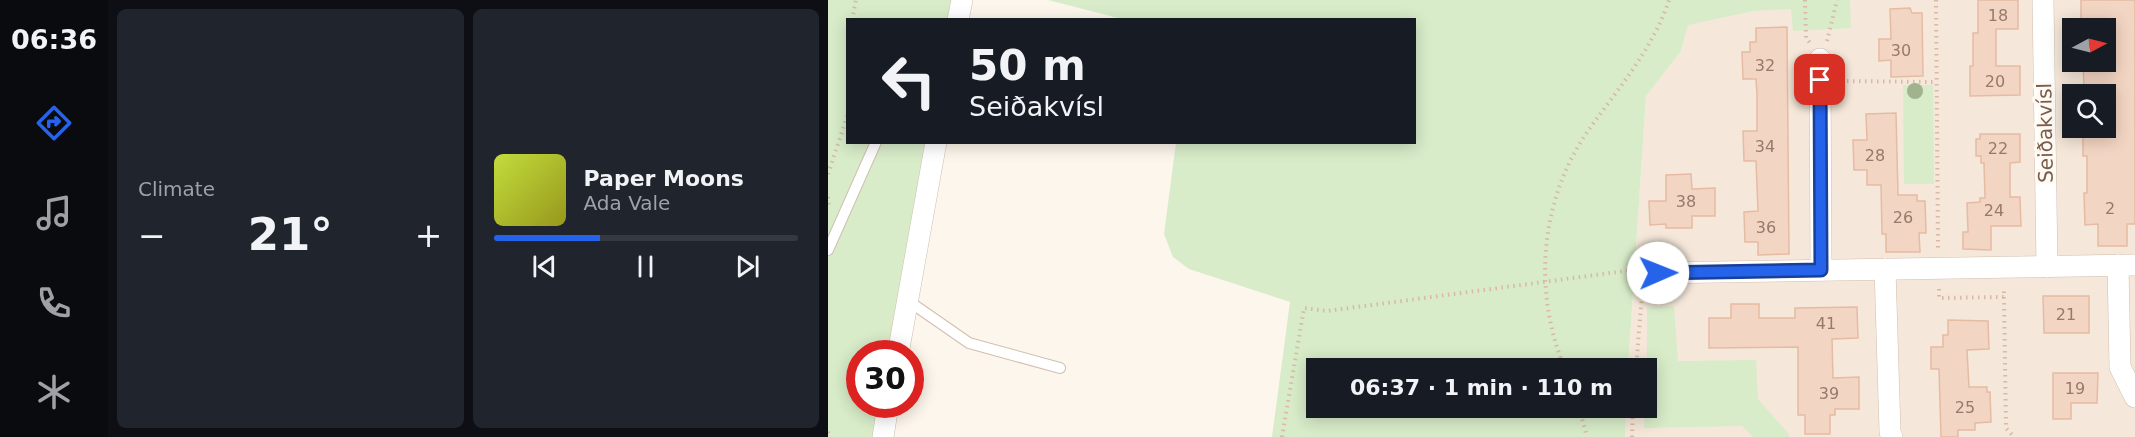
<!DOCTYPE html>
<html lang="en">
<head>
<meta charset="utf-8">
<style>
	:root { --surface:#171b24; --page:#20242c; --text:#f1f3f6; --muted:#9ea1a6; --line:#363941; --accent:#2563eb }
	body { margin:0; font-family:"DejaVu Sans",sans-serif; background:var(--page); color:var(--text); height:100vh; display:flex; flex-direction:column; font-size:22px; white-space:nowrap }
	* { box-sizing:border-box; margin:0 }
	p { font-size:20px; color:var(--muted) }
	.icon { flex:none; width:33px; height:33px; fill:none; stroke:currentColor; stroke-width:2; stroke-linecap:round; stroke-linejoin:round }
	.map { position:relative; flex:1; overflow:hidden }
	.panel { display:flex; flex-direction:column; gap:9px; padding:9px; background:#0d0f14; width:720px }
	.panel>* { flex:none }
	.guide { position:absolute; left:18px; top:18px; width:570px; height:126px; border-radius:0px; box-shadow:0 3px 15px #0003; background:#171b24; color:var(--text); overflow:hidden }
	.needle { width:39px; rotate:83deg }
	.controls { position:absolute; left:1234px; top:18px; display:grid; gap:12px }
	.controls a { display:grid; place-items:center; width:54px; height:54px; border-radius:0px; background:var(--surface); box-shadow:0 3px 15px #0003; font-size:30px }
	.speed { position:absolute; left:18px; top:340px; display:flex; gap:12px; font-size:30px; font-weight:700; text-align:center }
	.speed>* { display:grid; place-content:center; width:78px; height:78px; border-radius:50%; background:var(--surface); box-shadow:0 3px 15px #0003; line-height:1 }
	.speed .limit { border:9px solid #d22; background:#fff; color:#111 }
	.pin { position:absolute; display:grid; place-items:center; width:51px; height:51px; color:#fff; margin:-26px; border-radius:12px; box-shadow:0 3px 9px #0006 }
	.me { position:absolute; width:66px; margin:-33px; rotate:89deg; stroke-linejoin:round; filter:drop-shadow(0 0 4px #0008) }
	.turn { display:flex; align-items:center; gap:21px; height:126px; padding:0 24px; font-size:27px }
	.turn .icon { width:78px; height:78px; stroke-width:2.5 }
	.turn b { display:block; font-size:42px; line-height:51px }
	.big { font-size:45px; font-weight:700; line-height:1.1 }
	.panel .widget { flex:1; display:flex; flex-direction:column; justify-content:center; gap:9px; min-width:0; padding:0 21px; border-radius:9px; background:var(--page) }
	.song { display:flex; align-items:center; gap:18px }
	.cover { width:72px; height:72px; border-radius:9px; background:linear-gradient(135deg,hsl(70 70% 55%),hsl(60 70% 35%)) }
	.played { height:6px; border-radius:3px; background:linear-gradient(90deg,var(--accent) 35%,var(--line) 35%) }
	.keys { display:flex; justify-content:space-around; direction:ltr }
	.heat { display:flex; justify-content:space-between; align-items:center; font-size:33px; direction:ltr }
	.panel .tiles { flex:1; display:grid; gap:9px; grid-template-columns:repeat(2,1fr) }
	.trip { position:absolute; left:478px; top:358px; width:351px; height:60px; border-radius:0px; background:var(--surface); box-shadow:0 3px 15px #0003; font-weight:700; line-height:60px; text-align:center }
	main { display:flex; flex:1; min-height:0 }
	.tab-bar { display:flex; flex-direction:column; width:108px; justify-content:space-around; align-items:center; background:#090b0e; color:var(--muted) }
	.tab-bar .icon { width:42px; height:42px }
	.tab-bar .current { color:var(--accent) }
	.tab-bar b { font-size:27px; color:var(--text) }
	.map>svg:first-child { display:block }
	.residential { fill:#f5e8da; fill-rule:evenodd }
	.green { fill:#d8ecc9 }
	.building { fill:#f3d5c3; stroke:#e6bba3; stroke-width:1.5 }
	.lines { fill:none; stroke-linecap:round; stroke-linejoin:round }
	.lane-casing { stroke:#d1beb0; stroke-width:12 }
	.street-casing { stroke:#d1beb0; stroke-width:22 }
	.path { stroke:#d9b8a5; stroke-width:4; stroke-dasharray:1.5 4.5; stroke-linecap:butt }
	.lane { stroke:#fff; stroke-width:10 }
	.street { stroke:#fff; stroke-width:21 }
	.tree { fill:#a0b28e }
	.route-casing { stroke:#184099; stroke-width:15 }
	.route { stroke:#2563eb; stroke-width:10 }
	.labels { text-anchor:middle; stroke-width:6; stroke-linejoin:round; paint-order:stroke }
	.number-label { font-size:16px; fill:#987a6a }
	.street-label { font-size:20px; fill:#7a5c4d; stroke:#fffaf3 }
</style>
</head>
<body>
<main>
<nav class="tab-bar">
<b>06:36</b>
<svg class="icon current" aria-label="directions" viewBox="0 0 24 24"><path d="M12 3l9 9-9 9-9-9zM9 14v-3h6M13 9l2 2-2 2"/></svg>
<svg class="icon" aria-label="music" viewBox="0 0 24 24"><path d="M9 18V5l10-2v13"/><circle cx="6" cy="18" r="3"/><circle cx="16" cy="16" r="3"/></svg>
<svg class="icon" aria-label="phone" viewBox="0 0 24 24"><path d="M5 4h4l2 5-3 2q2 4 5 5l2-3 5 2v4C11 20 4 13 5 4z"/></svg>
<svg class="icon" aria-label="climate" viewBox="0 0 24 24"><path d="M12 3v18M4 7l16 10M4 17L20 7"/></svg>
</nav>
<section class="panel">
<div class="tiles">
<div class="widget"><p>Climate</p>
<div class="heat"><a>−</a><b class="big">21°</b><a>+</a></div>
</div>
<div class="widget">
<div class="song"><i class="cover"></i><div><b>Paper Moons</b><p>Ada Vale</p></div></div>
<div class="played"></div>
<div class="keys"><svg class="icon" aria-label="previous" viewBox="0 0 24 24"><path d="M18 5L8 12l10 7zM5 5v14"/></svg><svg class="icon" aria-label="pause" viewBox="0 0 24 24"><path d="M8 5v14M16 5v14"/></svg><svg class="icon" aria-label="next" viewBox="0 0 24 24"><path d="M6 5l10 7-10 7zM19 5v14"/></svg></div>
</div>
</div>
</section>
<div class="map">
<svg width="1307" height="437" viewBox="0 0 1307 437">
	<rect width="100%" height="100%" fill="#fdf6ec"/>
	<path class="residential" d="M880 0H1307V437H797L798 408H819V369H800L818 95 853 51 865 3ZM1245 28H1278V62H1245ZM1245 94H1278V128H1245Z"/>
	<g class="green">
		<polygon points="0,0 126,0 123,19 20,20 20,142 99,143 61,354 32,354 32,405 51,405 46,437 0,437"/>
		<polygon points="220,0 1022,0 1023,28 965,31 963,9 925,11 860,25 853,51 818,96 800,369 489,369 489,408 798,408 797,437 444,437 462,302 361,269 345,257 336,234 348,143 586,142 586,20 298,20"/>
		<polygon points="1075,85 1105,85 1106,184 1076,184"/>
		<polygon points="846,306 850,361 928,360 930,399 960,433 961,437 925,437 914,426 816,428 817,408 819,408 819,307"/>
	</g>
	<g class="building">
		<polygon points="1150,0 1190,0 1190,29 1168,29 1168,66 1192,66 1192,95 1142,96 1142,66 1145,66 1145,33 1150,33"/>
		<polygon points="1253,0 1307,0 1307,224 1299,224 1299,246 1270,246 1270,224 1257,225 1256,193 1259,193 1259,156 1255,156 1255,128 1278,128 1278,124 1283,124 1282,89 1256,88 1255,62 1278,62 1277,23 1253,23"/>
		<polygon points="1082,8 1084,13 1094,13 1095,76 1063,77 1063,60 1051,61 1051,39 1063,39 1062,9"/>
		<polygon points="959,27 961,254 930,255 930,242 917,242 916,212 930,211 928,161 916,161 915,131 929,131 929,94 928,79 915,79 914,52 922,52 922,42 928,42 928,28"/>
		<polygon points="1068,113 1070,195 1089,195 1089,201 1097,201 1098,233 1091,233 1092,252 1058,252 1058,234 1054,234 1053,185 1039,185 1039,170 1026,170 1025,140 1039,140 1038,114"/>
		<polygon points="1152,134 1192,134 1192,162 1182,163 1182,197 1192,197 1193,226 1163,226 1163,250 1135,249 1135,232 1140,232 1139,203 1152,202 1152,198 1157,198 1156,163 1153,163 1153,156 1148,156 1148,139 1152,139"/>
		<polygon points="863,174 864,189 887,188 887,216 864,216 864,228 838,228 838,224 822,225 821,201 838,201 838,175"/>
		<polygon points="1215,296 1261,296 1261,333 1216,333"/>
		<polygon points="903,304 931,304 931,318 967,318 967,308 1029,307 1030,338 1004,339 1005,378 1031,377 1031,409 1007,409 1007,415 1002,415 1002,434 977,434 977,415 970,415 970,347 881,348 881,318 903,318"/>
		<polygon points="1120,320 1160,321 1161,349 1139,350 1141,387 1159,387 1159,392 1162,392 1163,422 1147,423 1147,430 1130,430 1130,437 1113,437 1111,369 1103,369 1103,347 1115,347 1115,335 1120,335"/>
		<polygon points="1225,373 1270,373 1269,403 1243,403 1243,419 1225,419"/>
	</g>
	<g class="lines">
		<defs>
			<g id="lane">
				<polyline points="0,250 48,142"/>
				<polyline points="79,300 141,343 232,368"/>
			</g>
			<g id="street">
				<polyline points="1215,0 1219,267"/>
				<polyline points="130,20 134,0"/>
				<polyline points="992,59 993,270"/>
				<polyline points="1290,265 1292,367 1307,397"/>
				<polyline points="1057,269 1062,432 1064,437"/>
				<polyline points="830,273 1307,265"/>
				<polyline points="70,354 108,142"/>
				<polyline points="55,437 60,405"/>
			</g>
		</defs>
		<use href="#lane" class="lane-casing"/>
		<use href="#street" class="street-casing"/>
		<g class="path">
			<polyline points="977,0 978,38 982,43"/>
			<polyline points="1108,0 1110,248"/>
			<polyline points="24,20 28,0"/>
			<polyline points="999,41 1009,0"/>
			<polyline points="1013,81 1108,82"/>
			<polyline points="0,174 20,114"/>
			<polyline points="0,197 1,208"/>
			<polyline points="1111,289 1111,298 1176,297 1176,288"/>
			<polyline points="1176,297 1178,428 1186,437"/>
			<path d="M737 369C704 290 712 198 762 128 790 89 826 47 841 0"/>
			<polyline points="808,369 814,294 824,292"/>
			<polyline points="751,408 759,437"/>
			<polyline points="0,432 3,437"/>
			<polyline points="454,437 476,308 499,311 812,269"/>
			<polyline points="804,437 805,408"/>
		</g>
		<use href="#lane" class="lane"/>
		<use href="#street" class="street"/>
	</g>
	<circle class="tree" cx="1087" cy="91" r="8"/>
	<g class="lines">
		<defs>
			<polyline id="route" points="830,273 993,270 992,80"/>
		</defs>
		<use href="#route" class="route-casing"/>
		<use href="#route" class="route"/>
	</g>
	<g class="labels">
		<g class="number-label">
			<text x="1170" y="21">18</text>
			<text x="1073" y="56">30</text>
			<text x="937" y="71">32</text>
			<text x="1167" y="87">20</text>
			<text x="937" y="152">34</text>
			<text x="1170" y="154">22</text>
			<text x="1047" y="161">28</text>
			<text x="858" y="207">38</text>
			<text x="1282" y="214">2</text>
			<text x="1166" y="216">24</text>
			<text x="1075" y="223">26</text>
			<text x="938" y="233">36</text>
			<text x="1238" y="320">21</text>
			<text x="998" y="329">41</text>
			<text x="1247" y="394">19</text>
			<text x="1001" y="399">39</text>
			<text x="1137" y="413">25</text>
		</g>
		<g class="street-label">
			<text transform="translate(1217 133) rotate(-91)" y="7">Seiðakvísl</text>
		</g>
	</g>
</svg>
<div class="controls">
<a><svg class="needle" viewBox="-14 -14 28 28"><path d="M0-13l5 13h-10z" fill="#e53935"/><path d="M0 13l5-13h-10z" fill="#9ea1a6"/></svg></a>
<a><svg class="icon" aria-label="search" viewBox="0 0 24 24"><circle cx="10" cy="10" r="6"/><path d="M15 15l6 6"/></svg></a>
</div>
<div class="speed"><div class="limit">30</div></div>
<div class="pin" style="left:992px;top:80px;background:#d93025"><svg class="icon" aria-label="arrive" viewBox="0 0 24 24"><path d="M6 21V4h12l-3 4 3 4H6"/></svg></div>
<svg class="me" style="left:830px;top:273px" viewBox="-20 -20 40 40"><circle r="19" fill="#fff"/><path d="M0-13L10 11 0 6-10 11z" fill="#2563eb"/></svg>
<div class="trip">06:37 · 1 min · 110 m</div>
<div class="guide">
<div class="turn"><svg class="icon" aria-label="left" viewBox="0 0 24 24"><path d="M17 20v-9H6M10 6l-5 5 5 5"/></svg><div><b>50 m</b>Seiðakvísl</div></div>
</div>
</div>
</main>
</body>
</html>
